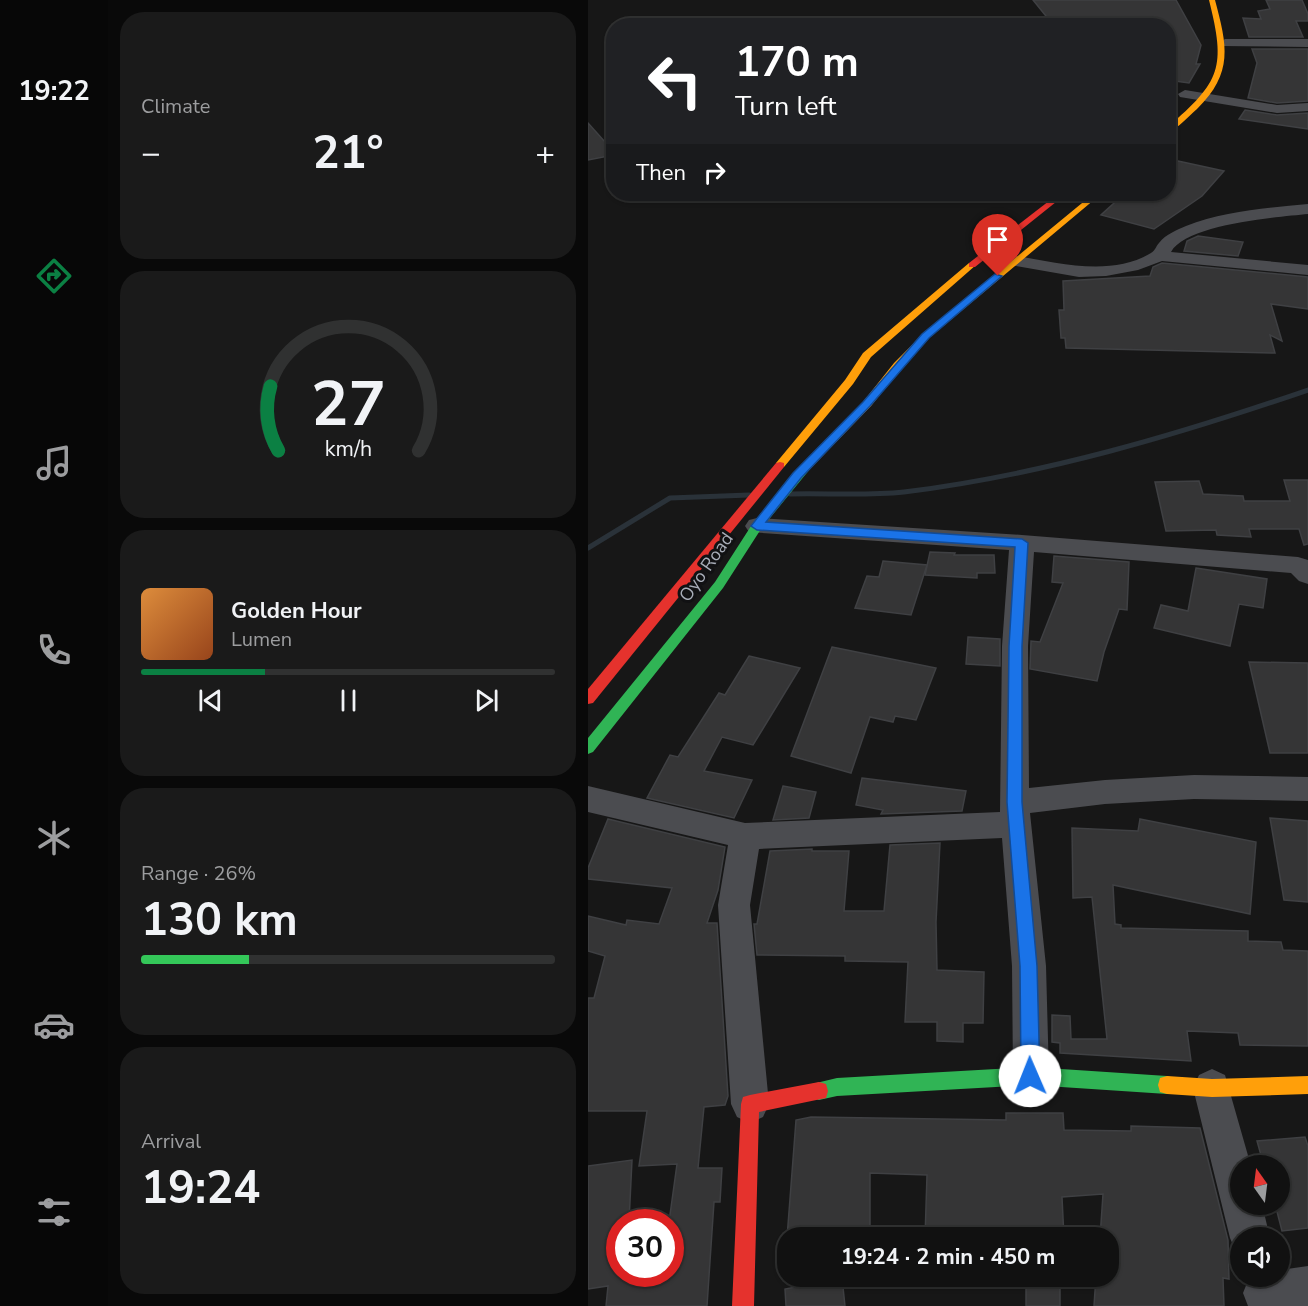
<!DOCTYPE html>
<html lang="en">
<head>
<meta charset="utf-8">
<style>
	:root { --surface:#111; --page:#1a1a1a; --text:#f1f3f6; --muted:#9c9d9f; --line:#303131; --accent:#0b8043 }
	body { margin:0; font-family:"Nunito Sans",sans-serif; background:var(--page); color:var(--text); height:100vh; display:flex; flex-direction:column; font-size:22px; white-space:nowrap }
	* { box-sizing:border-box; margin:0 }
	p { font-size:20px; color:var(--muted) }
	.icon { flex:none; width:33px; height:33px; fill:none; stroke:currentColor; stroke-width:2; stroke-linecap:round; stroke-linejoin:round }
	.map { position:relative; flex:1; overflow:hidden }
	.drawer { display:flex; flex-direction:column; gap:12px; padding:12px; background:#090909; width:480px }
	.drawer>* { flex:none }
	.banner { position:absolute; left:18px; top:18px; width:570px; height:183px; border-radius:24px; box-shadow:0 2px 4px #0004,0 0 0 2px var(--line); background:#202124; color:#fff; overflow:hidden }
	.needle { width:39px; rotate:346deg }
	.tools { position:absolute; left:642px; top:1155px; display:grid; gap:12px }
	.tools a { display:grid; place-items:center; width:60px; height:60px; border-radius:50%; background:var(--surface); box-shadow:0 2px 4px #0004,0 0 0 2px var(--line); font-size:30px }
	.speed { position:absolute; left:18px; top:1209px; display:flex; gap:12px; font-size:30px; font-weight:700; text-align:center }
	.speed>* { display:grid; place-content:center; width:78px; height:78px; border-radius:50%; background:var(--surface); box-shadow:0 2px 4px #0004,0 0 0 2px var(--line); line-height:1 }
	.speed .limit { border:9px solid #d22; background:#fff; color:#111 }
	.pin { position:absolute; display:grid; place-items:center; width:51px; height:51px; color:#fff; margin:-62px -26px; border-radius:50% 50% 50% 0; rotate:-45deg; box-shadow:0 0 6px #0007 }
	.pin .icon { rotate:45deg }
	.me { position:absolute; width:66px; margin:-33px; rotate:359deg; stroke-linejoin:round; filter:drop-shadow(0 0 4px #0008) }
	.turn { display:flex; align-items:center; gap:21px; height:126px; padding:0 30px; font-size:27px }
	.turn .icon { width:78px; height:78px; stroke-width:2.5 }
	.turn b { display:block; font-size:42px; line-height:51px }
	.then { display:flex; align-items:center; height:57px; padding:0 30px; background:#0003; gap:12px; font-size:22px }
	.big { font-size:45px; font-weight:700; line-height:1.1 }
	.drawer .widget { flex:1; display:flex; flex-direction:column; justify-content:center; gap:9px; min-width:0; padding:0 21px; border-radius:24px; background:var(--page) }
	.drawer .dial { align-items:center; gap:0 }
	.dial svg { height:156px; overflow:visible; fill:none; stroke:var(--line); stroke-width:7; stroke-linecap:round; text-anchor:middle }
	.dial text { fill:var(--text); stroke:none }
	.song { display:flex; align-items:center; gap:18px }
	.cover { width:72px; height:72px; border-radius:9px; background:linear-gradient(135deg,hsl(30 70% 55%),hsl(20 70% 35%)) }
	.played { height:6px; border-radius:3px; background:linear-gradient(90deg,var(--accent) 30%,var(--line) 30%) }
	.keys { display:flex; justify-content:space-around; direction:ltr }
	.heat { display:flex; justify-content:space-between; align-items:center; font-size:33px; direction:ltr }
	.charge { height:9px; border-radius:4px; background:linear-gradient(90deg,#34c759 26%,var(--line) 0) }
	.trip { position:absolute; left:189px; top:1227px; width:342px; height:60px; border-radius:24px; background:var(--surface); box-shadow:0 2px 4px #0004,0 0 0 2px var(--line); font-weight:700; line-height:60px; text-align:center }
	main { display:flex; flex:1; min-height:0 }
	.dock { display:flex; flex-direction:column; width:108px; justify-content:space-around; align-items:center; background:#070707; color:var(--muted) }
	.dock .icon { width:42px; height:42px }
	.dock .on { color:var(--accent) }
	.dock b { font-size:27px; color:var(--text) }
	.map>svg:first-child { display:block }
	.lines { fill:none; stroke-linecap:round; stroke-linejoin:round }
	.stream { stroke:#2a3239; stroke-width:5 }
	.building { fill:#353536; stroke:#3f4043; stroke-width:1.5 }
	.street { fill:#4b4c50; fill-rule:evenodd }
	.fast { fill:#30b455; fill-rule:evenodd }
	.slow { fill:#ff9f0a; fill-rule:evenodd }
	.jam { fill:#e5322d; fill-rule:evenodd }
	.route { fill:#1a73e8; stroke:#114b97; stroke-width:1.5 }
	.labels { text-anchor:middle; stroke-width:6; stroke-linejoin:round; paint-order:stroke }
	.street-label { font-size:18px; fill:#a8adb8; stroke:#111113 }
</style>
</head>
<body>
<main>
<nav class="dock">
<b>19:22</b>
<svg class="icon on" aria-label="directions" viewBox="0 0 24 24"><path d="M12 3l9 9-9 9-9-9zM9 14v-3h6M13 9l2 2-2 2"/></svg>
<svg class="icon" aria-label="music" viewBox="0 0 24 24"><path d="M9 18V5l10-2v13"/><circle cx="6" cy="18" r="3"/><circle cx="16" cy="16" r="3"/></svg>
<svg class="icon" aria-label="phone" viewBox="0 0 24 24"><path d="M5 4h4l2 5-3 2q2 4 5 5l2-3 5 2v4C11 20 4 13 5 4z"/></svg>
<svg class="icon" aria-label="climate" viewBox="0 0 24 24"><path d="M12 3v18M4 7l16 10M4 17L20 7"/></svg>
<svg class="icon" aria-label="car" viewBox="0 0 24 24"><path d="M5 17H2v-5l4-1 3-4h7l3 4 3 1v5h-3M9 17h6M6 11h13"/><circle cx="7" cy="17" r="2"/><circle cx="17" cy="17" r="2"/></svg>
<svg class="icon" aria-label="filters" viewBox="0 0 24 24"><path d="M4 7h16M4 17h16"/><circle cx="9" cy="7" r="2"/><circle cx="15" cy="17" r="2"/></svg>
</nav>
<section class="drawer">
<div class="widget"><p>Climate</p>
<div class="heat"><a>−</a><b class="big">21°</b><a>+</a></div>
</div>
<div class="widget dial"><svg viewBox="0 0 100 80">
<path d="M14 69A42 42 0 1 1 86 69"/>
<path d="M14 69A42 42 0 0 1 10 36" stroke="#0b8043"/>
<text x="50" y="56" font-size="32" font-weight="700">27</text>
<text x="50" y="72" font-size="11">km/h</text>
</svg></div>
<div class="widget">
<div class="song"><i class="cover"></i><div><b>Golden Hour</b><p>Lumen</p></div></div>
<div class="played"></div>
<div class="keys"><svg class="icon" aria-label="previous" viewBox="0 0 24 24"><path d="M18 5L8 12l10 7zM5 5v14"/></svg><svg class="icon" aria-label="pause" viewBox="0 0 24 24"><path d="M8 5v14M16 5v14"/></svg><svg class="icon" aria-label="next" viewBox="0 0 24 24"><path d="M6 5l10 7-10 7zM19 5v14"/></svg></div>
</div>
<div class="widget"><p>Range · 26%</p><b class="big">130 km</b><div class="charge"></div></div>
<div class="widget"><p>Arrival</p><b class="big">19:24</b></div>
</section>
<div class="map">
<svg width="720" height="1306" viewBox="0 0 720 1306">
	<rect width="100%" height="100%" fill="#171717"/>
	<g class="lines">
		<g class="stream">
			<path d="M202 494C239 493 278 496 316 492 454 475 589 435 720 390"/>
			<polyline points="0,548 82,498 161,495"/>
		</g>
	</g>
	<g class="building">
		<polygon points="445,0 588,0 613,45 608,64 612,64 601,83 580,80 580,26 466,26"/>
		<polygon points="678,0 714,0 720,14 720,21 708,21 715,37 661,37 655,18 673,19 670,11 682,9"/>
		<polygon points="664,49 720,49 720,101 689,103 660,98 669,63"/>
		<polygon points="657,110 689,115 720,113 720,129 651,119"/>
		<polygon points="0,123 26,152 26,155 0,160"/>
		<polygon points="590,161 636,171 614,196 566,229 513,215 536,194 580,194 580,171"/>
		<polygon points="610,236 655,242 650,256 596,251 599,241"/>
		<polygon points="574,263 720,277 720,309 683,304 694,341 682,335 687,353 478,348 477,338 473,338 471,310 476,310 475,281 562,276 565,267"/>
		<polygon points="696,480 720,480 720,544 716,545 711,529 661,529 663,537 629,535 628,530 578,531 567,482 611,481 615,494 655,496 656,501 702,501"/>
		<polygon points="342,552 367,553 366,555 406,555 407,573 389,573 389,578 337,575"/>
		<polygon points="466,556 541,562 539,610 531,609 516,652 509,681 442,669 443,641 452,642 475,583 464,582"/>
		<polygon points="295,561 339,565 323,615 267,608 279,576 291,577"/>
		<polygon points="608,568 679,579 675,608 651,604 642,646 566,628 573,605 600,611"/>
		<polygon points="380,637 412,639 412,666 378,664"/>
		<polygon points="244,647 348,668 328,720 307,716 305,722 282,717 263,773 203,756"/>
		<polygon points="161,656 212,668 165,745 134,737 116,771 164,780 146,818 59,798 82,755 90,757 131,693 137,695"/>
		<polygon points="661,662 720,663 720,753 682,753"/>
		<polygon points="274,778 378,791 374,811 293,814 295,810 268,805"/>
		<polygon points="195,786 228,792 221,818 185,820"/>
		<polygon points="682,818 720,821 720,902 696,900"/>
		<polygon points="20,819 137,847 130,890 119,923 129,923 140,1096 137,1105 116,1107 110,1168 134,1168 132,1202 126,1202 119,1306 18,1306 20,1286 0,1289 0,1166 44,1160 41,1222 32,1222 32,1274 82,1274 81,1222 89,1164 51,1166 59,1111 0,1111 0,998 6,998 17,956 0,951 0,916 38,925 39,920 71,924 84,888 0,879 0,868"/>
		<polygon points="552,819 668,842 662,914 525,885 527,924 533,925 533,928 660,931 660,941 693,942 695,950 720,951 720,1046 652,1045 650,1033 599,1031 603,1061 472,1053 472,1043 464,1042 464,1015 482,1016 483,1039 519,1039 504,897 485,898 484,828 550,831"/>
		<polygon points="352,843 348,922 349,970 396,972 395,1023 375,1023 375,1042 349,1041 349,1022 317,1022 320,962 257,961 257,956 169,955 166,924 169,924 182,851 224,849 224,851 261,851 256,911 296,911 302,845"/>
		<polygon points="418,1113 475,1113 476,1130 543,1131 543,1126 612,1128 640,1240 641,1279 635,1278 636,1306 506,1306 508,1276 520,1276 520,1238 512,1238 515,1194 474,1197 476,1238 337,1238 339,1175 282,1173 282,1238 199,1238 208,1120 223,1117 418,1120"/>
		<polygon points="717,1137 720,1146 720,1228 694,1231 687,1204 692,1204 692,1166 676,1166 669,1141"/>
		<polygon points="254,1278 257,1306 198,1306 197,1289"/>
		<polygon points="438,1283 472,1284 472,1306 438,1306"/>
	</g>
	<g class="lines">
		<g class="street">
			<polygon points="637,39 720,39 720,47 633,46 631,43"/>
			<polygon points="597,90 689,105 720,103 720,111 689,113 592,97 590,94"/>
			<path d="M720 204V214C690 217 598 224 583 252L720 265V275L574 261 550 270 518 276 491 277 428 266 422 265 419 261 422 257 428 256C471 263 523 277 563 253 567 251 568 246 571 243 578 234 589 230 598 226 636 211 680 208 720 204Z"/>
			<polygon points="169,518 434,535 710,557 720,560 720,584 711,581 703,573 446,552 440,646 441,788 517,780 606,775 720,777 720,801 606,799 517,804 442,813 458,966 461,1076 456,1089 443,1094 430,1089 425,1076 424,966 414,838 171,849 162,905 181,1104 175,1117 162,1123 149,1117 143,1104 130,905 140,845 0,812 0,786 157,823 412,812 414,646 421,550 161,532 157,526 161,520"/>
			<polygon points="624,1069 637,1075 663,1166 652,1166 652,1204 674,1204 682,1238 652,1238 652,1254 648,1252 642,1238 605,1088 611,1075"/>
			<polygon points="720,1266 720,1306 660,1306 655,1293 661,1278 692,1276 692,1270"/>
		</g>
		<g class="fast">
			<polygon points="216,466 222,469 173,529 135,588 5,752 0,754 0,738 127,582 165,523 212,467"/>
			<polygon points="443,1067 579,1076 586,1078 588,1085 586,1092 579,1094 443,1085 249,1096 231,1100 224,1098 222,1091 224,1084 249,1078"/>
		</g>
		<g class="slow">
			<path d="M621 0H627C639 45 646 73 609 109 600 117 591 127 580 133V127C633 81 638 68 621 0Z"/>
			<polygon points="505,194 513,194 341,338 314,367 283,406 220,471 212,471 212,467 275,402 306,363 335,334"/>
			<polygon points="381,263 388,265 283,357 265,384 196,467 188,467 188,463 257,380 275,353"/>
			<polygon points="579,1076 624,1079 720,1076 720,1094 624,1097 579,1094 572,1092 570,1085 572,1078"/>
		</g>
		<g class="jam">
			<polygon points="470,194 478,194 387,267 381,267 381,263"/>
			<polygon points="192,462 196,463 196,467 5,703 0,704 0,689 188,463"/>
			<polygon points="231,1082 238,1084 240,1091 238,1098 171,1112 166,1306 144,1306 153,1104 155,1097 162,1095"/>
		</g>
	</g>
	<polygon class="route" points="407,274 414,276 341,338 282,406 213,478 178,522 434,539 440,543 434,646 434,802 449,966 452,1076 449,1082 442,1085 436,1082 433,1076 432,966 419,802 421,646 427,547 169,530 163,526 205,473 275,402 334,334"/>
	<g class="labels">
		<g class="street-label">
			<text transform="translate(118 567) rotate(-55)" y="6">Oyo Road</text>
		</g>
	</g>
</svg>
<div class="tools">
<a><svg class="needle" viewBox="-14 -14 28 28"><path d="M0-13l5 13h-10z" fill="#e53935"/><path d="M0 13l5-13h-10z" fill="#9c9d9f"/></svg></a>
<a><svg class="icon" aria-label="sound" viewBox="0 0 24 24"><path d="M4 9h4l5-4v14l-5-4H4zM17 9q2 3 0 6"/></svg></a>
</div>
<div class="speed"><div class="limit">30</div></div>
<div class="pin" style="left:410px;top:276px;background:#d93025"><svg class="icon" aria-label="arrive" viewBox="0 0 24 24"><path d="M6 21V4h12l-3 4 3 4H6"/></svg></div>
<svg class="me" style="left:442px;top:1076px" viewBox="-20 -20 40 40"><circle r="19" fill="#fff"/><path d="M0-13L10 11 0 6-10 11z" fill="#1a73e8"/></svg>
<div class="trip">19:24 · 2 min · 450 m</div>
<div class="banner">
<div class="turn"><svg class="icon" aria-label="left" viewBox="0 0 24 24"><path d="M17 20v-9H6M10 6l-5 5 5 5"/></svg><div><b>170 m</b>Turn left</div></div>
<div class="then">Then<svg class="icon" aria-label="right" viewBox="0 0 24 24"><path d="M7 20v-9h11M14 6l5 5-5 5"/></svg></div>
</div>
</div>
</main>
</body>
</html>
